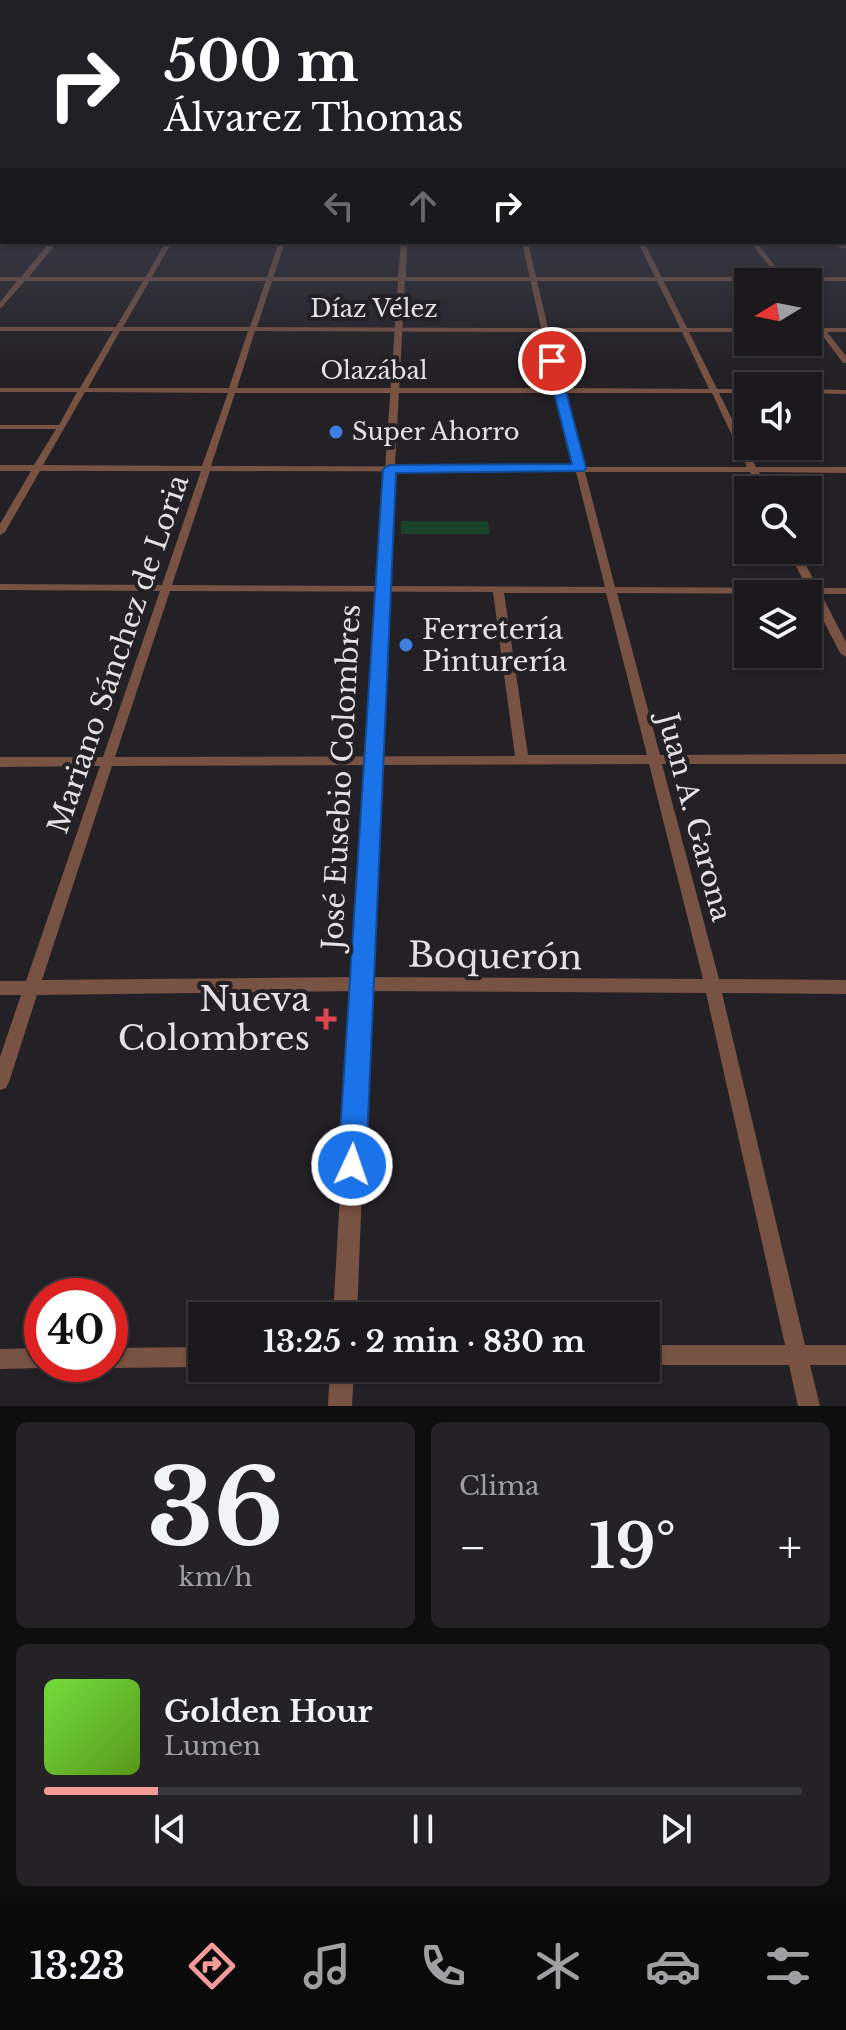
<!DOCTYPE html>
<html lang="es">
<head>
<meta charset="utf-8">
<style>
	:root { --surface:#1b191c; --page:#242225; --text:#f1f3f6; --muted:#a0a0a3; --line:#39383b; --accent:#f59b97 }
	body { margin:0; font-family:"Libre Baskerville",serif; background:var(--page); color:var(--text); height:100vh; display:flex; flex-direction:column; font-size:30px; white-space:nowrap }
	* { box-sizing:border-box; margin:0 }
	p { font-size:26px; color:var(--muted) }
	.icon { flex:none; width:44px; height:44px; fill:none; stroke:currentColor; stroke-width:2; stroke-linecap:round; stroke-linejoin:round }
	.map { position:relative; height:1406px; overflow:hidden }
	.details { display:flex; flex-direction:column; gap:16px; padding:16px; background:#0f0e0f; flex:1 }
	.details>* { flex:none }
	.top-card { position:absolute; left:0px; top:0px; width:846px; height:244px; box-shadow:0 2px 6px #0004,0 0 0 2px var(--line); background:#202124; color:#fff; overflow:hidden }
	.needle { width:52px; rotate:260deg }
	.buttons { position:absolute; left:734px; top:268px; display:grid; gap:16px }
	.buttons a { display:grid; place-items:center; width:88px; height:88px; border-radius:0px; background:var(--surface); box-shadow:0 2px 6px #0004,0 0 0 2px var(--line); font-size:40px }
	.speed { position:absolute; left:24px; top:1278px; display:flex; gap:16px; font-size:40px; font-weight:700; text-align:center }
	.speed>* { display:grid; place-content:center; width:104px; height:104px; border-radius:50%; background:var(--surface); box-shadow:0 2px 6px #0004,0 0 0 2px var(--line); line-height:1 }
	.speed .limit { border:12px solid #d22; background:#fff; color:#111 }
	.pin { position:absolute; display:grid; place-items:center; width:68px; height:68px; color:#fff; margin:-34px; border:4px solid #fff; border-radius:50%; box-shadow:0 2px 8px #0007 }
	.me { position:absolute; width:88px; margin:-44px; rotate:3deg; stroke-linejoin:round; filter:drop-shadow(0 0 6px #0008) }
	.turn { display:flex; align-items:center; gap:28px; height:168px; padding:0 32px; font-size:36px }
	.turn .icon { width:104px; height:104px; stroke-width:2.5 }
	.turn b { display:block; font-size:56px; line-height:68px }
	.lanes { display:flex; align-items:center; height:76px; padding:0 32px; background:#0003; justify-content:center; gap:40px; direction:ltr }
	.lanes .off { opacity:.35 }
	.big { font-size:60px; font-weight:800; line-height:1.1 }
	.details .tile { flex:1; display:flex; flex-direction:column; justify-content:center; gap:12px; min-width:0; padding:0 28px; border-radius:12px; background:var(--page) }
	.details .dial { align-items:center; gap:0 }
	.dial b { font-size:104px; line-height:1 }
	.song { display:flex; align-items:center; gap:24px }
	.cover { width:96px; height:96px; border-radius:12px; background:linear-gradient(135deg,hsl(100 70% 55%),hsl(90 70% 35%)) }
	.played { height:8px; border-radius:4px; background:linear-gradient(90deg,var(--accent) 15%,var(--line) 15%) }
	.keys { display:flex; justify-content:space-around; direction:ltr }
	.heat { display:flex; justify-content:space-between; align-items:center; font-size:44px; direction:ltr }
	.details .tiles { flex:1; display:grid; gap:16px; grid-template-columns:1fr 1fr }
	.tile:last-child { grid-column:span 2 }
	.trip { position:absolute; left:188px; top:1302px; width:472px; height:80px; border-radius:0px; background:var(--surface); box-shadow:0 2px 6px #0004,0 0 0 2px var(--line); font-weight:800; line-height:80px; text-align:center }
	.dock { display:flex; height:128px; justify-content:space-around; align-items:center; background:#0b0a0b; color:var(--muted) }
	.dock .icon { width:56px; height:56px }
	.dock .current { color:var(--accent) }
	.dock b { font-size:36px; color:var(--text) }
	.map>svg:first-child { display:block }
	.green { fill:#1a422a }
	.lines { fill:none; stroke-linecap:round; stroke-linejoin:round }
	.minor { fill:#785242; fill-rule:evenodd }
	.tertiary { fill:#785242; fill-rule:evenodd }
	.route { fill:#1a73e8; stroke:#114b97; stroke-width:2 }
	.shop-dot { fill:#3f7fe0; stroke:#242126; stroke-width:3 }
	.health-dot { fill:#e0444e; stroke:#242126; stroke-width:3 }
	.labels { text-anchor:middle; stroke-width:8; stroke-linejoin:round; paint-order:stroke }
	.far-street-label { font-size:24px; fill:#e3e1e4; stroke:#242126 }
	.far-poi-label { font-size:24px; fill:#e3e1e4; stroke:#242126; text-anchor:start }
	.poi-label { font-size:28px; fill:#e3e1e4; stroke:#242126; text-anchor:start }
	.street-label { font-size:28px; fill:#e3e1e4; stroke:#242126 }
	.near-street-label { font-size:34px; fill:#e3e1e4; stroke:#242126 }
	.near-poi-label { font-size:34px; fill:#e3e1e4; stroke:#242126; text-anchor:end }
</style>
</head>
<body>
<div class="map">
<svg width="846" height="1406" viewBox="0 0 846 1406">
	<rect width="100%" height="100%" fill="#242126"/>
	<polygon class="green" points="401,521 488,521 490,534 401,534"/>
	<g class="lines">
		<g class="minor">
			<rect x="0" y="176" width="2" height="4"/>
			<rect x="844" y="195" width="2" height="4"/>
			<rect x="0" y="196" width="2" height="4"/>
			<polygon points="844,205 846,206 846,211 844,210"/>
			<rect x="844" y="233" width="2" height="4"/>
			<rect x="0" y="234" width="2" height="4"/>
			<path d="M166 242H172L123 327H250L279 242H285L257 327 541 328 522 242H528L548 328H680L638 242H644L687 328H748V332H689L717 389H748V393H719L756 467H846V473L759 472 768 490H758L750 472H585L615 587 807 588 788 550H798L818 588H846V594H821L846 642V657L840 653 810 594 617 593 660 755 846 754V764H662L719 979 846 980V994L722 993 805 1345H846V1365H810L820 1406H798L789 1365H646V1345H785L706 993 360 991 37 995 9 1082 6 1088 0 1090V1057L21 995H0V981H26L100 766 0 767V757H103L160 591 0 590V584L162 585 201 471H40L5 532 0 535V524L31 471H0V465H34L56 429H0V425H59L77 392H0V388H80L113 331H0V327H116ZM120 331H248L229 388H88ZM255 331 542 332 555 388H237ZM549 332H682L709 389 563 388ZM85 392 228 393 202 466 43 465ZM235 393H556L575 467 211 466ZM564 393H712L747 467H584ZM210 471 576 472 605 587 172 585ZM170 591 493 592 515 756 115 757ZM504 593H606L647 755H528ZM649 764 703 979 360 977 42 980 112 766Z"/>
			<polygon points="750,242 756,242 788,282 782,282"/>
			<polygon points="808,310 824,328 846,328 846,332 827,332 846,356 846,363 843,363 820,332 808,332 808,328 817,328 808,317"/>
			<polygon points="808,389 846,390 846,394 808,393"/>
			<polygon points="202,1347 202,1367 110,1368 102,1364 110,1364 110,1348"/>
			<polygon points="42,1348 42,1364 49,1365 42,1368 0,1369 0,1349"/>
		</g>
		<g class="tertiary">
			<polygon points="50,242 57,242 29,277 398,277 401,242 407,242 406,277 846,277 846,281 405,281 379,760 357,1316 333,1316 365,760 398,281 25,281 0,309 0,302 17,281 0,281 0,277 21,277"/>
			<polygon points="826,242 846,245 846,249 827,243"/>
			<polygon points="330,1368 354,1368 352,1406 328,1406"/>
		</g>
	</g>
	<linearGradient id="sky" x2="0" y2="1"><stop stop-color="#141215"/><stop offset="0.47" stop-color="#3f4352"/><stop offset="1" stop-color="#3f4352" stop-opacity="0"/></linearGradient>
	<rect width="846" height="371" fill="url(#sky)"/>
	<polygon class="route" points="552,358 558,361 586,468 584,471 396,473 366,1165 362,1175 352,1179 342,1175 338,1165 383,469 390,465 572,464 546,361"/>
	<g class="shop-dot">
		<circle cx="336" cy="432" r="8"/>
		<circle cx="406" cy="645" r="8"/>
	</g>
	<path class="health-dot" d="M322 1007h8v8h8v8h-8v8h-8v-8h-8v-8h8z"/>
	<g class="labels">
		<g class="far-street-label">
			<text x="374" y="317">Díaz Vélez</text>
			<text x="374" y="379">Olazábal</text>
		</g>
		<g class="far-poi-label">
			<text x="352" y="440">Super Ahorro</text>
		</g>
		<g class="poi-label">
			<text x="422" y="639">Ferretería<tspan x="422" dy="32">Pinturería</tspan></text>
		</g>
		<g class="street-label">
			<text transform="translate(118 654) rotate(-71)" y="10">Mariano Sánchez de Loria</text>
			<text transform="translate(341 777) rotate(-87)" y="10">José Eusebio Colombres</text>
			<text transform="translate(695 817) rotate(75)" y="10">Juan A. Garona</text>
		</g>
		<g class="near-street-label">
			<text transform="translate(495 956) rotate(1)" y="12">Boquerón</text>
		</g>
		<g class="near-poi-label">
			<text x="310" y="1011">Nueva<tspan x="310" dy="39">Colombres</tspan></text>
		</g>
	</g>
</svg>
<div class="buttons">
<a><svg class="needle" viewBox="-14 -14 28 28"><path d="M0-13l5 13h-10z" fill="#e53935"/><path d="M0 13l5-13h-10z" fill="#a0a0a3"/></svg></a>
<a><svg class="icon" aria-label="sound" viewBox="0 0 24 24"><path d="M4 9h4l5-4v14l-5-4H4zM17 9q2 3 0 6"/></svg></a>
<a><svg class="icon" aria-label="search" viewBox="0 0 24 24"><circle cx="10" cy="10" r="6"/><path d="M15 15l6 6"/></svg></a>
<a><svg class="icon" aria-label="layers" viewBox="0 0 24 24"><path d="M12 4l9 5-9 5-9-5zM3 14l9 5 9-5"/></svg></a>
</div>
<div class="speed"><div class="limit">40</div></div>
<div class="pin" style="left:552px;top:361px;background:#d93025"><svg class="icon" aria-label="arrive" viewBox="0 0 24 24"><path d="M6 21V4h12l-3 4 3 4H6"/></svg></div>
<svg class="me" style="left:352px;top:1165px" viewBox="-20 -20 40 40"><circle r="17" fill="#1a73e8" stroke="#fff" stroke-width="3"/><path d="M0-11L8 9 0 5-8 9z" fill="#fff"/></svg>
<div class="trip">13:25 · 2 min · 830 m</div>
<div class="top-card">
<div class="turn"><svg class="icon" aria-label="right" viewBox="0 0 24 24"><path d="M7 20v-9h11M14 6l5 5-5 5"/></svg><div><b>500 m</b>Álvarez Thomas</div></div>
<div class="lanes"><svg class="icon off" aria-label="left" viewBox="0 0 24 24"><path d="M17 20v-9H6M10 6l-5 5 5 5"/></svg><svg class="icon off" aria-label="ahead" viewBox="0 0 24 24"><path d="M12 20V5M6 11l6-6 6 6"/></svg><svg class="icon" aria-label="right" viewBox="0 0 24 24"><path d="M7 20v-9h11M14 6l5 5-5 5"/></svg></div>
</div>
</div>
<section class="details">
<div class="tiles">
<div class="tile dial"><b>36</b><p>km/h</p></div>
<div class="tile"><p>Clima</p>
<div class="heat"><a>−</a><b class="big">19°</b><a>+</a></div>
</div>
<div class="tile">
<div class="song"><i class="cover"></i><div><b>Golden Hour</b><p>Lumen</p></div></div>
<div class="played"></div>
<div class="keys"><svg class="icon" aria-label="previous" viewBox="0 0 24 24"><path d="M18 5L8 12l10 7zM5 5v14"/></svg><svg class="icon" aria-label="pause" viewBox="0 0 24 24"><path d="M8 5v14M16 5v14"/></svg><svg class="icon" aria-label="next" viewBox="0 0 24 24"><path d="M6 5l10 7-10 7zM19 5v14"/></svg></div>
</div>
</div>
</section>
<nav class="dock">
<b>13:23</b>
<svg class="icon current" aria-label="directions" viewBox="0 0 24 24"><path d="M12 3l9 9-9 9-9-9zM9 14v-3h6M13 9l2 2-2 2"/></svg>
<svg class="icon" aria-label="music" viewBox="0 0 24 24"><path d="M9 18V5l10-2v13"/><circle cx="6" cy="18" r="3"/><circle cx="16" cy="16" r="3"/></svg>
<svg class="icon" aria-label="phone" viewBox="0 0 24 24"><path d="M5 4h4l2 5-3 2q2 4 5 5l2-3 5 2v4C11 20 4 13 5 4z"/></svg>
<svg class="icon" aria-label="climate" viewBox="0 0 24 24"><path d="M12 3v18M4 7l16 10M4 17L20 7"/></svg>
<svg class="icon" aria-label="car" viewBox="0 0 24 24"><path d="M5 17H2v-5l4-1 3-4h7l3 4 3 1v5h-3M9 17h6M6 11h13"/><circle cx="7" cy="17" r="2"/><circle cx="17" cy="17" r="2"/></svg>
<svg class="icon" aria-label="filters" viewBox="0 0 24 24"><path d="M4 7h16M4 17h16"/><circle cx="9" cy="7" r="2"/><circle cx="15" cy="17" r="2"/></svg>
</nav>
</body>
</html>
